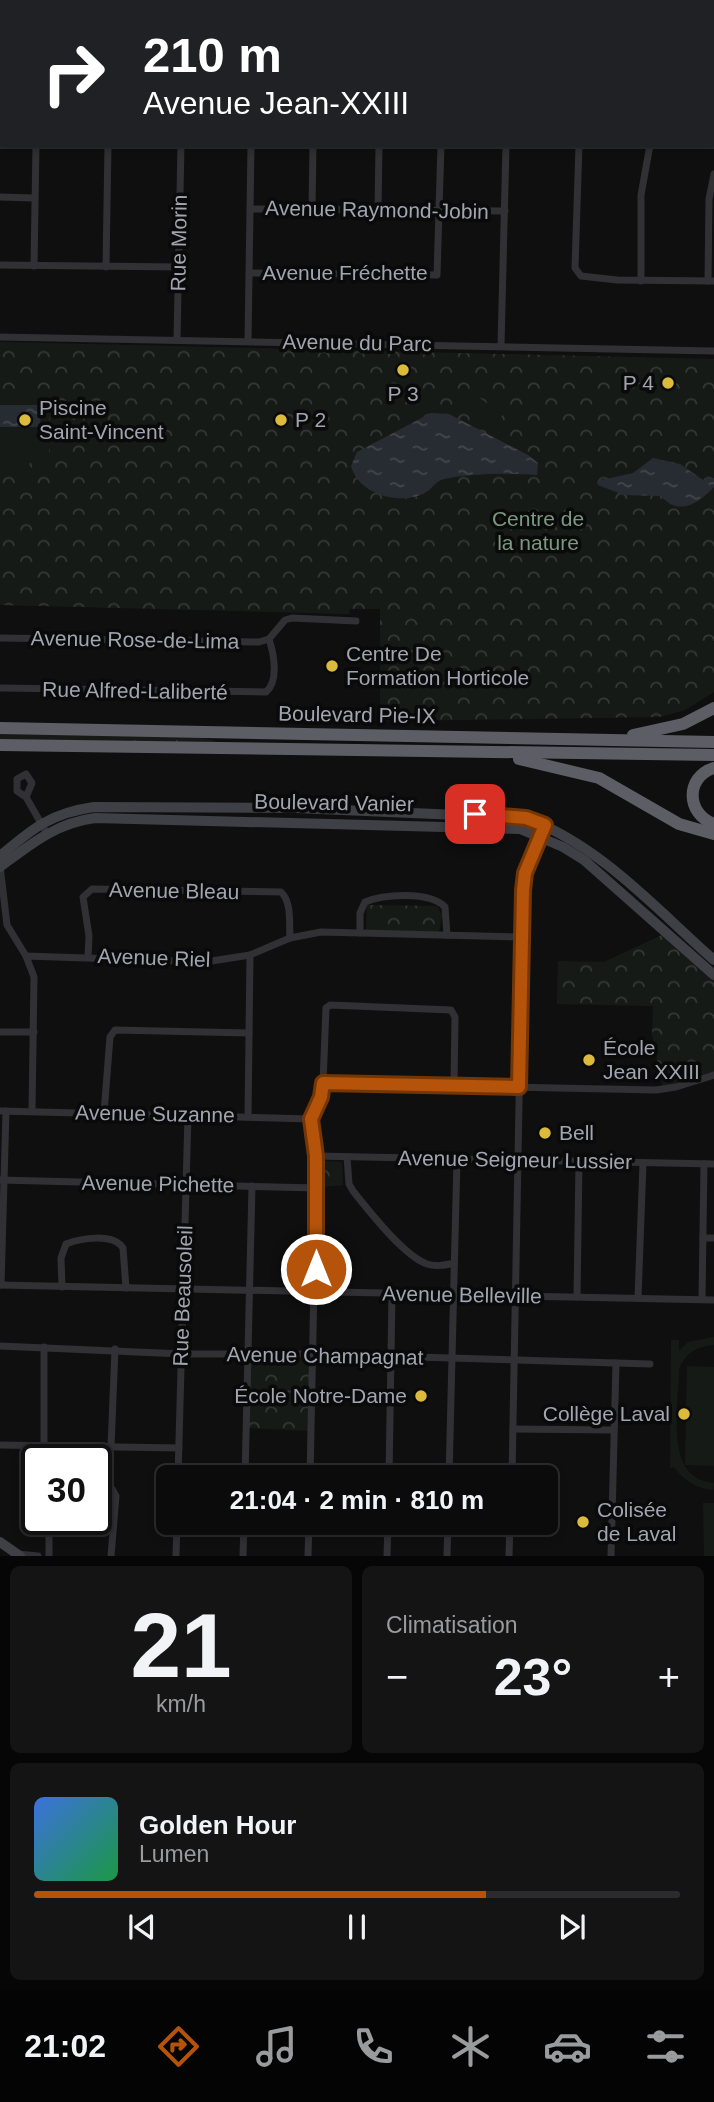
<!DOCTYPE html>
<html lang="fr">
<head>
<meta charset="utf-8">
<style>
	:root { --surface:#0b0b0c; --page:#141415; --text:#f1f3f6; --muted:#9a9b9d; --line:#2b2b2d; --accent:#b45309 }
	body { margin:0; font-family:Arial,sans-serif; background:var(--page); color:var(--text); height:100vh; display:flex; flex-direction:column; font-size:26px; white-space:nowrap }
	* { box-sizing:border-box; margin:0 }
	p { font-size:23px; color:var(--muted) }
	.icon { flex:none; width:38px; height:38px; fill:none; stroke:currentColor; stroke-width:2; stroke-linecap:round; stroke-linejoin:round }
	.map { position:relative; height:1556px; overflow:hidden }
	.drawer { display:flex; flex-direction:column; gap:10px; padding:10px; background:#060607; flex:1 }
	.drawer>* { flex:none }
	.banner { position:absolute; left:0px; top:0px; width:714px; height:147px; box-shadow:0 4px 10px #0003,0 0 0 2px var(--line); background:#202124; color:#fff; overflow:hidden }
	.speed { position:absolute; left:21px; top:1444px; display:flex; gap:14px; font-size:35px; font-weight:700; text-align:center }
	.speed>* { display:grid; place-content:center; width:91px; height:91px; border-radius:50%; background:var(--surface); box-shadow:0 4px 10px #0003,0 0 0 2px var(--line); line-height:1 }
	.speed .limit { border:4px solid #111; border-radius:10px; background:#fff; color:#111 }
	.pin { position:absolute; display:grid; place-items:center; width:60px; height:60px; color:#fff; margin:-30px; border-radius:14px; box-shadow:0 4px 10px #0006 }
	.me { position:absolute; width:77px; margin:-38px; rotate:0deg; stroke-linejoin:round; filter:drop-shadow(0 0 5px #0008) }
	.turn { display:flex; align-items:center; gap:24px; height:147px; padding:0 28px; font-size:32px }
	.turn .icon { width:91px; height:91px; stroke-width:2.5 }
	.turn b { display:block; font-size:49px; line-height:60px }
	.big { font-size:52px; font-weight:700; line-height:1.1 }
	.drawer .card { flex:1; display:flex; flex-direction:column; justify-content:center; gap:10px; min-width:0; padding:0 24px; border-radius:10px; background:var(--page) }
	.drawer .dial { align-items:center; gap:0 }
	.dial b { font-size:91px; line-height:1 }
	.song { display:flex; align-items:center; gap:21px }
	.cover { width:84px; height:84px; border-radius:10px; background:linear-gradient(135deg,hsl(220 70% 55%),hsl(140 70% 35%)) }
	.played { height:7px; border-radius:4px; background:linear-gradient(90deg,var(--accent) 70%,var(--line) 70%) }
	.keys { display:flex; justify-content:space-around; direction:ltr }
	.heat { display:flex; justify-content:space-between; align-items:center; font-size:38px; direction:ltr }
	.drawer .tiles { flex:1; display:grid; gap:10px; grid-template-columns:1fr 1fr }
	.card:last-child { grid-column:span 2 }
	.trip { position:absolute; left:156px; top:1465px; width:402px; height:70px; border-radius:10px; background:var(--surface); box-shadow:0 4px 10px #0003,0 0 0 2px var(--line); font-weight:700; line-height:70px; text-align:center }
	.menu { display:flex; height:112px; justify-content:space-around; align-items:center; background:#040405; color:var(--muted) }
	.menu .icon { width:49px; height:49px }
	.menu .selected { color:var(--accent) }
	.menu b { font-size:32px; color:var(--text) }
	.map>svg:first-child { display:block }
	.grass { fill:url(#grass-tufts) }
	.park { fill:url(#park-crowns) }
	.garden { fill:#161a17 }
	.water { fill:url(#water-ripples) }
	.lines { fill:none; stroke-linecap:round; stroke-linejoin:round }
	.street { stroke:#313135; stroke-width:7 }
	.secondary { stroke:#3f4045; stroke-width:10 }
	.highway { stroke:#5d5e65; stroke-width:12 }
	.route-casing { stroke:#753606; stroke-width:18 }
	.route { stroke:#b45309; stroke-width:12 }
	.poi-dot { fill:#dcba3b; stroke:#0a0a0b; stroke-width:2.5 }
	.labels { text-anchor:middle; stroke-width:7; stroke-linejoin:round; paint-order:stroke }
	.street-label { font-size:21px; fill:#a2a4b0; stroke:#0a0a0b }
	.poi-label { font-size:21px; fill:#a2a4b0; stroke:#0a0a0b; text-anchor:start }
	.park-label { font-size:21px; fill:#7b9980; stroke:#0a0a0b }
</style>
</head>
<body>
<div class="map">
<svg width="714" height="1556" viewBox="0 0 714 1556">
	<defs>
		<pattern id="grass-tufts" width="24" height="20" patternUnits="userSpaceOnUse" patternTransform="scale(1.75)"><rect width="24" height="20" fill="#161a17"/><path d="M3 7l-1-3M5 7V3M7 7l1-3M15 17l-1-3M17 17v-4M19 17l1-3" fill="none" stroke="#353836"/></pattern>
		<pattern id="park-crowns" width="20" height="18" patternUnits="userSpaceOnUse" patternTransform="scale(1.75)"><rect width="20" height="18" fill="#161a17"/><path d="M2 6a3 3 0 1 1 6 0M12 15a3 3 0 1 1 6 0" fill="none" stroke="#353836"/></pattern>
		<pattern id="water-ripples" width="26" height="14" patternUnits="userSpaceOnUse" patternTransform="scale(1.75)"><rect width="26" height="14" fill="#272c32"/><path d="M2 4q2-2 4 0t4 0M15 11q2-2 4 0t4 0" fill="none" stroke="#43484d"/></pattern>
	</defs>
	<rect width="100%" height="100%" fill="#0f0f10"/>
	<polygon class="grass" points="0,732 199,737 215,741 214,743 0,741"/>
	<g class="park">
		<polygon points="0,342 714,359 714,692 685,710 659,717 380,721 380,609 350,609 349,614 0,605"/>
		<polygon points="367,905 437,906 442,915 439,932 366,931"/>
		<polygon points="662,935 714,978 714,1074 663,1087 652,1034 653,1006 557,1004 558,961 604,962"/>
		<polygon points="326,1161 342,1162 343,1185 322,1187 322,1163"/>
		<polygon points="248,1354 314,1354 311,1431 246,1428"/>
	</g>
	<g class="garden">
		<polygon points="469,391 503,414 496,425 462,402"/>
		<polygon points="0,396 49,396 49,454 39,454 25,468 0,468"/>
		<path d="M714 1337V1345C697 1346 685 1353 679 1369 679 1405 663 1480 714 1483L713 1490C697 1489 684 1480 674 1467L670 1468 671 1340H679V1351L688 1342Z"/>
		<polygon points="687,1366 714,1367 714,1466 685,1465"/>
		<polygon points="703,1503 714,1503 714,1556 704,1556"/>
	</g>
	<g class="water">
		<polygon points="0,405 41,405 40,427 0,427"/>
		<path d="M431 413 449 414 528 455 538 463 537 475C510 473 472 473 444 479 436 481 433 487 428 491 404 507 359 496 351 466L357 452Z"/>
		<path d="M653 458 680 464 703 480 714 478V487C699 503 679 517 661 496L624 495 598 485 597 481 633 473Z"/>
	</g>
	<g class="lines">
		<g class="street">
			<polyline points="212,0 212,2"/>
			<polyline points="512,0 562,2"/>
			<polyline points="4,2 4,0"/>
			<polyline points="291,2 291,0"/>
			<polyline points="443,2 451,0"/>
			<polyline points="712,57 714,58"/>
			<polyline points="579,145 575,268 581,276 617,280 714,281"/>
			<polyline points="0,197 34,198"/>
			<polyline points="250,209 505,211"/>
			<polyline points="312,209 313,145"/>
			<polyline points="378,210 379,145"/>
			<polyline points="0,265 179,267"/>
			<polyline points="34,266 36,145"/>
			<polyline points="106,267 108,145"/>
			<polyline points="249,273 437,275 441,145"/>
			<polyline points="641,281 641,195 650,145"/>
			<polyline points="708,281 709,199 714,174"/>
			<polyline points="0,337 714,351"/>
			<polyline points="177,340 181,145"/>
			<polyline points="248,341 251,145"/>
			<polyline points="501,346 506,145"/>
			<polyline points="0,638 259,642 269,639"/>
			<polyline points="269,639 285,620 292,618 356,621"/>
			<path d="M0 688 266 692C279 681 274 654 269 639"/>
			<polyline points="26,797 32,783 26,774 17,779 17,791 26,797 46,832"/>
			<polyline points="0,866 7,925 26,956 34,977 32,1111"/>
			<path d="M360 933V913L365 902C384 894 430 891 445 907L447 935"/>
			<polyline points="26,956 205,962 250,955 290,938 321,932 522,937"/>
			<path d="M88 957 89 936 83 897 92 889 281 892C292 902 289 924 290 938"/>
			<polyline points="0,1032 34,1032"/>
			<polyline points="323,1083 656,1090 676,1087 714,1075"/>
			<polyline points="0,1111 311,1119"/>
			<polyline points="104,1113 110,1037 115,1030 249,1033"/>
			<polyline points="248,1117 250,955"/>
			<polyline points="316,1156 714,1164"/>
			<path d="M347 1157 349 1184 353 1191C369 1211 404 1256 427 1264 436 1267 445 1265 454 1263"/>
			<polyline points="0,1180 316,1188"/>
			<polyline points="703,1238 714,1238"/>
			<polyline points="0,1285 714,1300"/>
			<polyline points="1,1285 6,1111"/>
			<path d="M62 1287 61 1258 66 1244C81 1238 113 1233 123 1248L126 1288"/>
			<polyline points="577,1297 579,1162"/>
			<polyline points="638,1298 643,1163"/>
			<polyline points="702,1299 704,1164"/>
			<polyline points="0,1346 182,1354 314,1354 650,1364"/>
			<polyline points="44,1347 44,1445"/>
			<polyline points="513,1429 613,1430"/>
			<polyline points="0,1445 179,1448"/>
			<polyline points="111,1447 115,1349"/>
			<polyline points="178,1477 188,1115"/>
			<polyline points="245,1477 252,1186"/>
			<polyline points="310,1477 316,1188 311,1119 321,1097 323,1083 326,1008 330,1005 451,1010 455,1017 454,1085"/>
			<polyline points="389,1477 392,1294"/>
			<polyline points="449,1477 457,1159"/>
			<polyline points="512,1477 523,890 525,873 545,825"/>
			<polyline points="96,1486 112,1489 116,1496 111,1556"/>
			<polyline points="49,1519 49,1556"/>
			<polyline points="17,1554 38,1556"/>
			<polyline points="176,1556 177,1522"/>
			<polyline points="243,1556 244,1522"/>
			<polyline points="308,1556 309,1522"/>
			<polyline points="387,1556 388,1522"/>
			<polyline points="447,1556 448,1522"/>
			<polyline points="509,1556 510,1522"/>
			<polyline points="611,1556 616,1363"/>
		</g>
		<g class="secondary">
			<path d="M0 856C33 828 51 813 94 807L296 808 526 818C601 846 655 908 714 960"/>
			<path d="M0 867C31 844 56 823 95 818L520 829 563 847 584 860 714 975"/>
			<polyline points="0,1542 20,1556"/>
		</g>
		<g class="highway">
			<polyline points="0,728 714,742"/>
			<polyline points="633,735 683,724 714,708"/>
			<polyline points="0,745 714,755"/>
			<polyline points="519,759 599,778 679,824 714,834"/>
			<path d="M714 768C685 777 686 814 714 824"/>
		</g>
	</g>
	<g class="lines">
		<defs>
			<polyline id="route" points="316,1269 316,1156 311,1119 321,1097 323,1083 519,1087 523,890 525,873 545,825 526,818 475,814"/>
		</defs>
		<use href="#route" class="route-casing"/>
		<use href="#route" class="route"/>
	</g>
	<g class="poi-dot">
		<circle cx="403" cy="370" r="7"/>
		<circle cx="668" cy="383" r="7"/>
		<circle cx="25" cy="420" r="7"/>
		<circle cx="281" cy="420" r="7"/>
		<circle cx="332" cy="666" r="7"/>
		<circle cx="589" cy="1060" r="7"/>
		<circle cx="545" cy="1133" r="7"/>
		<circle cx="421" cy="1396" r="7"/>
		<circle cx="684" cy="1414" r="7"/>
		<circle cx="583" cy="1522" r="7"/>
	</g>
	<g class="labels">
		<g class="street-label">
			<text transform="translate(377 210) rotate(1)" y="7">Avenue Raymond-Jobin</text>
			<text transform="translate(179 243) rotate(-89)" y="7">Rue Morin</text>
			<text x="345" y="280">Avenue Fréchette</text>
			<text transform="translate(357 343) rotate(1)" y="7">Avenue du Parc</text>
			<text transform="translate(135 640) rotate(1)" y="7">Avenue Rose-de-Lima</text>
			<text transform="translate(135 691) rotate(1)" y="7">Rue Alfred-Laliberté</text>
			<text transform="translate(357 715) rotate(1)" y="7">Boulevard Pie-IX</text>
			<text transform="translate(334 803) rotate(1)" y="7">Boulevard Vanier</text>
			<text transform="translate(174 891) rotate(1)" y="7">Avenue Bleau</text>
			<text transform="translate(154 958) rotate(2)" y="7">Avenue Riel</text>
			<text transform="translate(155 1114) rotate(1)" y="7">Avenue Suzanne</text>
			<text transform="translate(515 1160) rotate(1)" y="7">Avenue Seigneur Lussier</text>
			<text transform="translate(158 1184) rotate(1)" y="7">Avenue Pichette</text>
			<text transform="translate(462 1295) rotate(1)" y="7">Avenue Belleville</text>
			<text transform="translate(183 1296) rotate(-88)" y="7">Rue Beausoleil</text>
			<text transform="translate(325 1356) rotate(1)" y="7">Avenue Champagnat</text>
		</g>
		<g class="poi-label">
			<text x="654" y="390" text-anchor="end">P 4</text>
			<text x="403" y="401" text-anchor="middle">P 3</text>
			<text x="39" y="415">Piscine<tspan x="39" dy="24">Saint-Vincent</tspan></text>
			<text x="295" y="427">P 2</text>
			<text x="346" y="661">Centre De<tspan x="346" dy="24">Formation Horticole</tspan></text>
			<text x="603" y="1055">École<tspan x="603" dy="24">Jean XXIII</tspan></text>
			<text x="559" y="1140">Bell</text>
			<text x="407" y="1403" text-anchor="end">École Notre-Dame</text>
			<text x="670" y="1421" text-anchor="end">Collège Laval</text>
			<text x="597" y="1517">Colisée<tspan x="597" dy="24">de Laval</tspan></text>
		</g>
		<g class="park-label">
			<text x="538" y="526">Centre de<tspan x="538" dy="24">la nature</tspan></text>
		</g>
	</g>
</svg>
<div class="speed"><div class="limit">30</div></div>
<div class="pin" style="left:475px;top:814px;background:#d93025"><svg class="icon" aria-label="arrive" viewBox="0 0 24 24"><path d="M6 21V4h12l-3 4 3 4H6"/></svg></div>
<svg class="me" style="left:316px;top:1269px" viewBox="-20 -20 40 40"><circle r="17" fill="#b45309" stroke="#fff" stroke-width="3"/><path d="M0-11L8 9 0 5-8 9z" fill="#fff"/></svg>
<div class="trip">21:04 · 2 min · 810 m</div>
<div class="banner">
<div class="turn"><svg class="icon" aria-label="right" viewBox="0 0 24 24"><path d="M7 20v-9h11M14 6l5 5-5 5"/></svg><div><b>210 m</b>Avenue Jean-XXIII</div></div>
</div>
</div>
<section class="drawer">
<div class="tiles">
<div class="card dial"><b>21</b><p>km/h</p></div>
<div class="card"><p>Climatisation</p>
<div class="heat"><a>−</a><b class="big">23°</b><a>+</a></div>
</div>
<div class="card">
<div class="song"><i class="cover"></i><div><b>Golden Hour</b><p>Lumen</p></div></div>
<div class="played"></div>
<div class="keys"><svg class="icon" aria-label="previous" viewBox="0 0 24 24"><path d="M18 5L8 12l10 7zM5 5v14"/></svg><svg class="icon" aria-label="pause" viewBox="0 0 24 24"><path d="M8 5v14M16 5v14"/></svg><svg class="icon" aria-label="next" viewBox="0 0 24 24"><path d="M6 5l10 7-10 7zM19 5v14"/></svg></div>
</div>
</div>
</section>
<nav class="menu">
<b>21:02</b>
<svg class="icon selected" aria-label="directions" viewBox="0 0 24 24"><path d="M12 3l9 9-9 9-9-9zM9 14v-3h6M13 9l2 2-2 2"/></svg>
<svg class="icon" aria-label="music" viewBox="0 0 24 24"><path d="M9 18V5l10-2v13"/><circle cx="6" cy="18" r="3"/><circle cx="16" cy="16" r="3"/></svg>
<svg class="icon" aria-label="phone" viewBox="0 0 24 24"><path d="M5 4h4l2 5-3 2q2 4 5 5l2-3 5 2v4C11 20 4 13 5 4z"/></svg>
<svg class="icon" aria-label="climate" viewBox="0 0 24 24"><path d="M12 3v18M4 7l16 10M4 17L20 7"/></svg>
<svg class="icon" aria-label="car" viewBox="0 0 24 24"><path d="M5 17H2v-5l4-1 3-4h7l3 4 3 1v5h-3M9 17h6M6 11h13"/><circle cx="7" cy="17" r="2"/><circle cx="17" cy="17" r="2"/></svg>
<svg class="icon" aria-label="filters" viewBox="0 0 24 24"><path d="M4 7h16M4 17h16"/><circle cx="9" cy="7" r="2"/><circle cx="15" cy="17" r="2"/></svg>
</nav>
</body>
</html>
